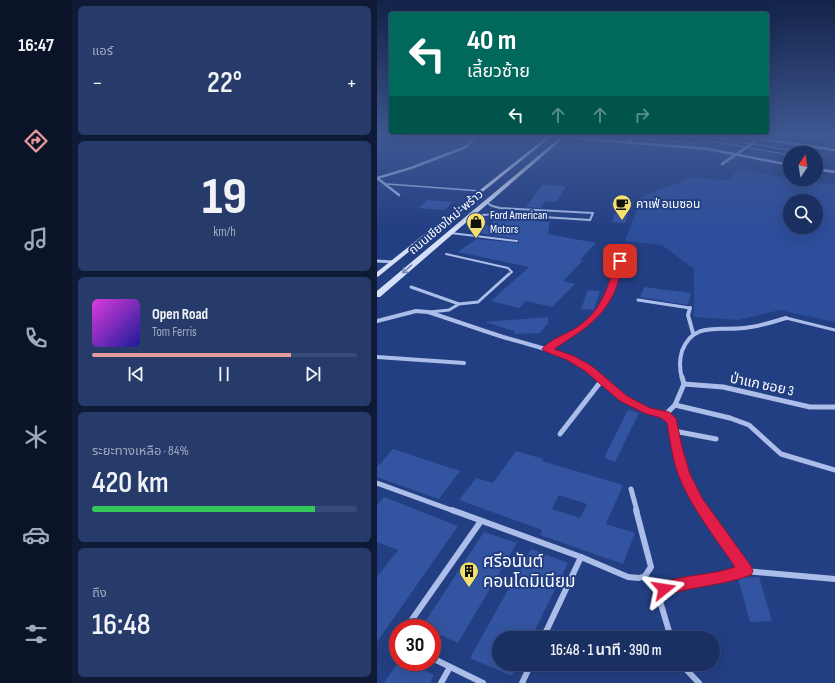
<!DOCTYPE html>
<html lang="th">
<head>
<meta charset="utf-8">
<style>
	:root { --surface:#1a2f62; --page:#273b6b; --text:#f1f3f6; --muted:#9fa9be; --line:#384a77; --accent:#e69b98 }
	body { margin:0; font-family:"Sofia Sans Condensed","Noto Sans Thai",sans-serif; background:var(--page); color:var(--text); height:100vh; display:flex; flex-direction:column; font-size:15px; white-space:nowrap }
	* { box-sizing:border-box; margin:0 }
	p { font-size:13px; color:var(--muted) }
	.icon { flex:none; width:22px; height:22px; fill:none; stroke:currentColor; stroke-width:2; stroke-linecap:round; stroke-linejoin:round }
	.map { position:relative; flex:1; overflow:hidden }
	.drawer { display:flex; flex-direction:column; gap:6px; padding:6px; background:#0e1a36; width:305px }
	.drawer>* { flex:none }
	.hud { position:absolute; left:12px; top:12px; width:380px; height:122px; border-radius:4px; box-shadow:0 4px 16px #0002,0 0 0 1px var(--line); background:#00695c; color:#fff; overflow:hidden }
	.needle { width:26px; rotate:12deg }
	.controls { position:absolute; left:406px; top:146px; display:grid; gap:8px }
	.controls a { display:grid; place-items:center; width:40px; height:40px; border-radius:50%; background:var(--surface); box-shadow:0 4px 16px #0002,0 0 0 1px var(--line); font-size:20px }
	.speed { position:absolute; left:12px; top:619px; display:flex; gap:8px; font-size:20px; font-weight:700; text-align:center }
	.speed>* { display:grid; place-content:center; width:52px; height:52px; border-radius:50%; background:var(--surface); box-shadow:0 4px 16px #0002,0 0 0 1px var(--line); line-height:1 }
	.speed .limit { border:6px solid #d22; background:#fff; color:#111 }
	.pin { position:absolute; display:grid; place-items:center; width:34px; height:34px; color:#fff; margin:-17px; border-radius:8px; box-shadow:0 2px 6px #0006 }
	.me { position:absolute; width:44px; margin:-22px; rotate:75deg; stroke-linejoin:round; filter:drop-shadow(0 0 3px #0008) }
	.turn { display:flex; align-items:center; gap:14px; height:84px; padding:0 12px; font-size:18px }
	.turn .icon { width:52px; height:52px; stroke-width:2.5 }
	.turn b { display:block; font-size:28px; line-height:34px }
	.lanes { display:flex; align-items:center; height:38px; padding:0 12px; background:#0003; justify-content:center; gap:20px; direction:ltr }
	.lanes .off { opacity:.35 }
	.big { font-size:30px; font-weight:600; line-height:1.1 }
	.drawer .tile { flex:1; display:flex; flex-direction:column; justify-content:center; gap:6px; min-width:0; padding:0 14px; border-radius:6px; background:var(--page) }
	.drawer .dial { align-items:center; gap:0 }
	.dial b { font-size:52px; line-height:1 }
	.song { display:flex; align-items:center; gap:12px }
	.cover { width:48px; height:48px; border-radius:6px; background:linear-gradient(135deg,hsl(300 70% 55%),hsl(240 70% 35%)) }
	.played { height:4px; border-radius:2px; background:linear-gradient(90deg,var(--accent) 75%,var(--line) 75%) }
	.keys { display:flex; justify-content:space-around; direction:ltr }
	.heat { display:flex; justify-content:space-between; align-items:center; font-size:22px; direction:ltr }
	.charge { height:6px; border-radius:3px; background:linear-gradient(90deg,#34c759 84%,var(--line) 0) }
	.trip { position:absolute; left:115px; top:631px; width:228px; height:40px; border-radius:20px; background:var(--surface); box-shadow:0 4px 16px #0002,0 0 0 1px var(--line); font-weight:600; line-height:40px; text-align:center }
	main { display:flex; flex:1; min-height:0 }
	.tabs { display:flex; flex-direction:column; width:72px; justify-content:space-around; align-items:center; background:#0a1327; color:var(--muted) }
	.tabs .icon { width:28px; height:28px }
	.tabs .current { color:var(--accent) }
	.tabs b { font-size:18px; color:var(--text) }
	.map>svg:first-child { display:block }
	.green { fill:#2d4e9b; fill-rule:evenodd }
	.water { fill:#182d63; stroke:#9fb6e9 }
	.building { fill:#3354a0; fill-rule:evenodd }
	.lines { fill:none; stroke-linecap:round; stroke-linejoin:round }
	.service-far2 { stroke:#abbde8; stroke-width:1.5 }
	.service-far1 { stroke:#abbde8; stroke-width:2 }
	.service { stroke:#abbde8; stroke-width:3 }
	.minor-far4 { stroke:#abbde8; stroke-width:2.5 }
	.minor-far3 { stroke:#abbde8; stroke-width:3 }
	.minor-far2 { stroke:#abbde8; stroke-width:4 }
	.minor-far1 { stroke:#abbde8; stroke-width:5 }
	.minor { stroke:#abbde8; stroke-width:6 }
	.secondary { fill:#d5dff7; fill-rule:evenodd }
	.oneway { stroke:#7387b7 }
	.route { fill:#e11d48; stroke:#92132f }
	.labels { text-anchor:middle; stroke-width:4; stroke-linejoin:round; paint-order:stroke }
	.far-poi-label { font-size:12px; fill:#fff; stroke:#233f83; text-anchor:start }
	.far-street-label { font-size:12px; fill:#fff; stroke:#233f83 }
	.street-label { font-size:14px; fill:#fff; stroke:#233f83 }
	.near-poi-label { font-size:17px; fill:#fff; stroke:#233f83; text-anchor:start }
</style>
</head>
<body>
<main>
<nav class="tabs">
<b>16:47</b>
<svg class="icon current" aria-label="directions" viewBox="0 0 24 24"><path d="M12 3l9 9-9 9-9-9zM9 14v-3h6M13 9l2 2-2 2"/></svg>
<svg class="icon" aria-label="music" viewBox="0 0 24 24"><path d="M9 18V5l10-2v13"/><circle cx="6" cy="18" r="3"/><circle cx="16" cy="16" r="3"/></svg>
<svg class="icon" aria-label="phone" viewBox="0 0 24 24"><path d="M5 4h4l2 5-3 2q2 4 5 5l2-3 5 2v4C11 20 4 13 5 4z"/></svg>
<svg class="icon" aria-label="climate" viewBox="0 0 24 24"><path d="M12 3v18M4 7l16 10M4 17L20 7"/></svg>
<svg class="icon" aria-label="car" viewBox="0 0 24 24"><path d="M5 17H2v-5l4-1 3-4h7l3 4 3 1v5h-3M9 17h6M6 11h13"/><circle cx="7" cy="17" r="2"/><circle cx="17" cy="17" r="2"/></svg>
<svg class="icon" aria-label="filters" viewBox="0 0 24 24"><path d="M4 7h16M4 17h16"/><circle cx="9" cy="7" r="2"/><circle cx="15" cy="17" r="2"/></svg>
</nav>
<section class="drawer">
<div class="tile"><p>แอร์</p>
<div class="heat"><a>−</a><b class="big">22°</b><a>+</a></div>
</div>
<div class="tile dial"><b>19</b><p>km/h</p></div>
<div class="tile">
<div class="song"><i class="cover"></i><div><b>Open Road</b><p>Tom Ferris</p></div></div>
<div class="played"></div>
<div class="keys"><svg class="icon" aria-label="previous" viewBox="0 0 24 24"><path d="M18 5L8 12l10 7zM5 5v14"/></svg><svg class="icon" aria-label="pause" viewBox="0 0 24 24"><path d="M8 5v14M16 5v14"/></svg><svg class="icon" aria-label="next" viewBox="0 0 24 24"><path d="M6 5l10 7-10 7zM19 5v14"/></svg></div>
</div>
<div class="tile"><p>ระยะทางเหลือ · 84%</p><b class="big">420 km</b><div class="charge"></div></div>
<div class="tile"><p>ถึง</p><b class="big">16:48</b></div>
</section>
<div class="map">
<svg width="458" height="683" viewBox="0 0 458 683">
	<rect width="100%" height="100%" fill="#233f83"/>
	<path class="green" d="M361 170 458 185V322L403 310 361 320 317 317V269L285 245 248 241 265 196 315 178 352 180ZM413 201H439V227H413Z"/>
	<polygon class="water" points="267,135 301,136 329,135 337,138 430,153 413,153 413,155 352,144 339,142 316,143 260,138"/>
	<g class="building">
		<polygon points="165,185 189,186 179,202 168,201 164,208 149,207"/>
		<polygon points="50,200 75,202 68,210 42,208"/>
		<polygon points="238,214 251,215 248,223 235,222"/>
		<polygon points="119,217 157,219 156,221 173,222 171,234 219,243 203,260 206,260 186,281 198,284 175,307 149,301 142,308 114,301 152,267 81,252 99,239 142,243 142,240 140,239 96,232 104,225 112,226"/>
		<polygon points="267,287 314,293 311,305 263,297"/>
		<polygon points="211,290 223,291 217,310 204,309"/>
		<polygon points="171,317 171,323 163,333 137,334 137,331 108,322"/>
		<polygon points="251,410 262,413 238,462 227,458"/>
		<polygon points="16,449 83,471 62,499 0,477 0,467"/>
		<path d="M139 451 166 459 165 461 246 485 229 524 258 533 246 564 163 535 165 530 82 500 99 478 116 483ZM182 495 210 504 203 518 175 509Z"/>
		<polygon points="7,497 81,526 0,642 0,577 21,550 0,542 0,505"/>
		<polygon points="107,532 140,543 81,643 55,631 55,628 44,628"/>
		<polygon points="154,549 191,563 154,638 122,638 122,664 141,664 135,676 93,658"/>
		<polygon points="382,577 395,621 373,622 361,578"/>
		<polygon points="21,662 30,662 57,675 53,683 7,683"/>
	</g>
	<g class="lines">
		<polyline class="service-far2" points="10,184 104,191"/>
		<g class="service-far1">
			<polyline points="94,216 118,214 213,220 216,213 123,208 115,206 109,202"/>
			<polyline points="74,233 140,241"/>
			<polyline points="69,254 131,268 135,272 131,275"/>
		</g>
		<g class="service">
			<polyline points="34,287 82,304"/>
			<polyline points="261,300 313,308"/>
			<polyline points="53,312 72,310 82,304 101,302 132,274"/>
			<polyline points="409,318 458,330"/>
		</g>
		<g class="minor-far4">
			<polyline points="359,135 458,150"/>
			<polyline points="184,137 331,149 413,165"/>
			<polyline points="251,142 258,136 263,135"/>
			<polyline points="345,164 376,143 382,135"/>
			<polyline points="439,169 458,172"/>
			<polyline points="0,178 34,168 89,147 100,135"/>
			<polyline points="0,178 22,195"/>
		</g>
		<g class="minor-far3">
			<polyline points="0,261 16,262"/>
			<polyline points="239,275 243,261"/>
		</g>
		<g class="minor-far2">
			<polyline points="313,308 311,315 316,333"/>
			<path d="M0 321 39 311 51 312C76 320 101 329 126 337 161 347 196 354 224 378"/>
			<path d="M170 349C207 327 226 318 239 274"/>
			<polyline points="0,357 87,363"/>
			<path d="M305 378C302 368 302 361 305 351 316 321 342 331 367 328 381 327 395 322 409 318"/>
		</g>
		<g class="minor-far1">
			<path d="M222 377C237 389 252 404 270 411 281 415 286 414 296 421 300 456 309 481 327 511"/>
			<polyline points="307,384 346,387 433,407 458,407"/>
			<polyline points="298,405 353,418 372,425 404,454 458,470"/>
			<polyline points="288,415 298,405 307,384 305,377"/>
			<polyline points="297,431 339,439"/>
			<polyline points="183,434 225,380"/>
			<polyline points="0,483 77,511"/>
			<polyline points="254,489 260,511"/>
		</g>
		<g class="minor">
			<polyline points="75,510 204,557 251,577 262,578 268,576 274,567 259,510"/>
			<polyline points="327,510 368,571"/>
			<polyline points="29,628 104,521"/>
			<polyline points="166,638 204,557"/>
			<polyline points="294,638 283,601 287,589 298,585 353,576 368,571 458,579"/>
			<polyline points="55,658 106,683"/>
			<polyline points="304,664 322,683"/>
			<polyline points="64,683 73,667"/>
			<polyline points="145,683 154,664"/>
		</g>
		<g class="secondary">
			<polygon points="172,135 176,135 2,276 0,277 0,272"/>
			<polygon points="186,135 190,135 3,297 0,297 0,291"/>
		</g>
	</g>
	<defs><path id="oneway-shaft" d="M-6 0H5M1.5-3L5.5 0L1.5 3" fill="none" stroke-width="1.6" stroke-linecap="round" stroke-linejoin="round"/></defs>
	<use class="oneway" href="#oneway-shaft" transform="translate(30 269) rotate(139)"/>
	<linearGradient id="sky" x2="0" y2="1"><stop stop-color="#132348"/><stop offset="0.59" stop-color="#3f5893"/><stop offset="1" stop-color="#3f5893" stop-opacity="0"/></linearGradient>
	<rect width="458" height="230" fill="url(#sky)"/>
	<path class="route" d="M243 259 246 261C243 273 241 287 235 297 222 322 200 334 177 349L197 356 215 366 250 396 273 408 292 412 299 418 305 447 313 474 325 498 374 566 376 571 374 575C345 586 315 586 287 596L282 594 279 589 282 584C306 574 333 576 358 567 338 537 314 508 301 474 295 457 293 440 290 423L284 418 267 413 243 401 208 371 190 360 167 351 165 349C172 340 187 335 197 329 224 313 230 289 239 261Z"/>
	<defs>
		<symbol id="cafe-pin" viewBox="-11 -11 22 30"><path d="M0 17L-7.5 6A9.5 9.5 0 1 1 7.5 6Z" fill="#f3e06d" stroke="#233f83"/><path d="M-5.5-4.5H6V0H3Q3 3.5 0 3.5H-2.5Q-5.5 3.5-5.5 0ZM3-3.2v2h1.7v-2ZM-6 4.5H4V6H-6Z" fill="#111"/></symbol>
		<symbol id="shop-pin" viewBox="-11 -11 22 30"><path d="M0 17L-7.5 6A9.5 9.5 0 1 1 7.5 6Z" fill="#f3e06d" stroke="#233f83"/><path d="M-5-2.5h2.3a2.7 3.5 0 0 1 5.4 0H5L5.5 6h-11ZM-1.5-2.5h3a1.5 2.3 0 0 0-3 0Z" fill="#111"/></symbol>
		<symbol id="building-pin" viewBox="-11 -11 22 30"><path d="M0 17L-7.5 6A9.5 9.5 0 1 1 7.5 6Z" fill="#f3e06d" stroke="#233f83"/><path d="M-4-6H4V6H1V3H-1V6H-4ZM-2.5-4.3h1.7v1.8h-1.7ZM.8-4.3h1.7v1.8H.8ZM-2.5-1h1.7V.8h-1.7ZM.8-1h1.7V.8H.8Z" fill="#111"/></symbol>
	</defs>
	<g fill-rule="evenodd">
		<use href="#cafe-pin" x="234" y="193" width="22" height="30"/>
		<use href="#shop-pin" x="88" y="211" width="22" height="30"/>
		<use href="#building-pin" x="81" y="560" width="22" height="30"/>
	</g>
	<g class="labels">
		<g class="far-poi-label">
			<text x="259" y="208">คาเฟ่ อเมซอน</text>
			<text x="113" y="219">Ford American<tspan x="113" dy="14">Motors</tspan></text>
		</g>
		<g class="far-street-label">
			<text transform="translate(69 222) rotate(-40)" y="4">ถนนเชียงใหม่-พร้าว</text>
		</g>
		<g class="street-label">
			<text transform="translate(385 384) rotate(12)" y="5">ป่าแก ซอย 3</text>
		</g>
		<g class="near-poi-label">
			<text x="106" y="567">ศรีอนันต์<tspan x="106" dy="20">คอนโดมิเนียม</tspan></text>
		</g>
	</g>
</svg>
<div class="controls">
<a><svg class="needle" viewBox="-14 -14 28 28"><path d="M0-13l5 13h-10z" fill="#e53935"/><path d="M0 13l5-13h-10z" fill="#9fa9be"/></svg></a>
<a><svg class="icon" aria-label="search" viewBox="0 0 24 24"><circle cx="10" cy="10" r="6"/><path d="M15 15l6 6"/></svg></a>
</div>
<div class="speed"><div class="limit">30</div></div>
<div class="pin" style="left:243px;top:261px;background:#d93025"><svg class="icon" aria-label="arrive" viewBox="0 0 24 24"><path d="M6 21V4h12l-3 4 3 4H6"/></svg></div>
<svg class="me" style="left:287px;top:589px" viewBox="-20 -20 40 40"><path d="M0-17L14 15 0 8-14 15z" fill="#e11d48" stroke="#fff" stroke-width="4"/></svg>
<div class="trip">16:48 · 1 นาที · 390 m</div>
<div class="hud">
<div class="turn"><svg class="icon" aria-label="left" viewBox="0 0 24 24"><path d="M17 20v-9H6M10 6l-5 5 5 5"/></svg><div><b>40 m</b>เลี้ยวซ้าย</div></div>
<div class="lanes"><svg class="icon" aria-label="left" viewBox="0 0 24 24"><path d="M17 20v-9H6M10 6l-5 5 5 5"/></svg><svg class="icon off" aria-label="ahead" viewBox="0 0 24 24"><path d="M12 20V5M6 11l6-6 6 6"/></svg><svg class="icon off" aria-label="ahead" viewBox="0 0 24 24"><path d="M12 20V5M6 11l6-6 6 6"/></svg><svg class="icon off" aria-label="right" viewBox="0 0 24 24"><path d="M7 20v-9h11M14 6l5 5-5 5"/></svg></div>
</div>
</div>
</main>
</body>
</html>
